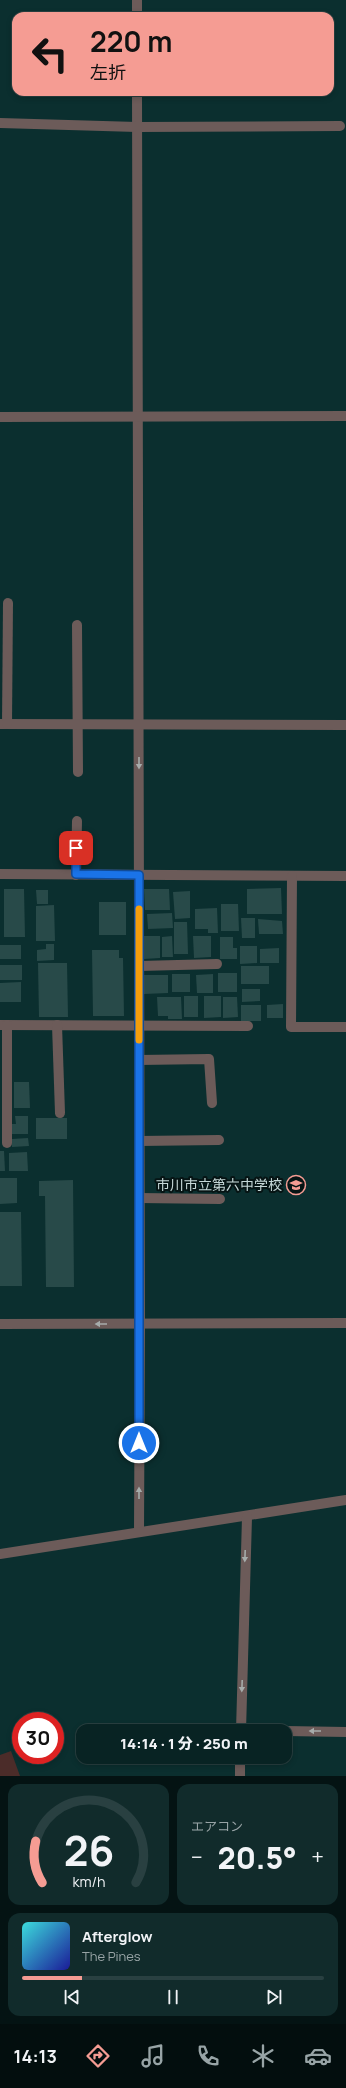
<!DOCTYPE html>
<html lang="ja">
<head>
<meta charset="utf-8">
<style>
	:root { --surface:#082323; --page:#112b2b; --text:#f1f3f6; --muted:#98a4a6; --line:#294041; --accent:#f59c93 }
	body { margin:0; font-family:Manrope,"Noto Sans JP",sans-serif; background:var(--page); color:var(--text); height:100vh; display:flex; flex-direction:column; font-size:15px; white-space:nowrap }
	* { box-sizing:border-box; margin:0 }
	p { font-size:13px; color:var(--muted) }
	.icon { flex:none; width:22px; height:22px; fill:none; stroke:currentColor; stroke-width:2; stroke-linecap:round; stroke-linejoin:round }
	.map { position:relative; height:1776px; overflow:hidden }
	.sheet { display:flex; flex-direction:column; gap:8px; padding:8px; background:#041313; flex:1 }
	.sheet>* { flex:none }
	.guide { position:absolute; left:12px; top:12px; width:322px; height:84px; border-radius:12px; box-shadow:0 2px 6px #0003,0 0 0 1px var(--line); background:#f59c93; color:#111; overflow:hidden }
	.speed { position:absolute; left:12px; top:1712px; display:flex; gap:8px; font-size:20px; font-weight:700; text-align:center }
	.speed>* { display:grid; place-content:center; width:52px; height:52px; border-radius:50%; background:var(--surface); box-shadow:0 2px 6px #0003,0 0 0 1px var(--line); line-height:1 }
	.speed .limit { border:6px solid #d22; background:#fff; color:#111 }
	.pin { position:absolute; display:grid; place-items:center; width:34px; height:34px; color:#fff; margin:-17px; border-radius:8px; box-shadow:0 2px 6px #0006 }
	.me { position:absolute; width:44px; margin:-22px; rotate:0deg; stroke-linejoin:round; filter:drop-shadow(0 0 3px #0008) }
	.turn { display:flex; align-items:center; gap:14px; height:84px; padding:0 12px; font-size:18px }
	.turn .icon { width:52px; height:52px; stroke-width:2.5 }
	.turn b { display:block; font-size:28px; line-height:34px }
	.big { font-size:30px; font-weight:800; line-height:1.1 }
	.sheet .tile { flex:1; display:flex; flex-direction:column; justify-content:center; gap:6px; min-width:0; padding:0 14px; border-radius:12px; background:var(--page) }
	.sheet .dial { align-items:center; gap:0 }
	.dial svg { height:104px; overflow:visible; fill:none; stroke:var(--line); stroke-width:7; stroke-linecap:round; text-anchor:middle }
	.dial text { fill:var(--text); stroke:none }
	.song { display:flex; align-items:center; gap:12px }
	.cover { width:48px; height:48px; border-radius:6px; background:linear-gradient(135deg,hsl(180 70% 55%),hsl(240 70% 35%)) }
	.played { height:4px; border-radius:2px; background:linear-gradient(90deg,var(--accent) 20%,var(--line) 20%) }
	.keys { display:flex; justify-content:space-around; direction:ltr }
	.heat { display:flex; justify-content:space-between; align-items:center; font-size:22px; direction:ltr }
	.sheet .tiles { flex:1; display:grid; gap:8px; grid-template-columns:1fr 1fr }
	.tile:last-child { grid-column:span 2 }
	.trip { position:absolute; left:76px; top:1724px; width:216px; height:40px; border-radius:12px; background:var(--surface); box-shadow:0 2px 6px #0003,0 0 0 1px var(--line); font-weight:800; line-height:40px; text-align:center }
	.dock { display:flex; height:64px; justify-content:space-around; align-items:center; background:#030e0e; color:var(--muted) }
	.dock .icon { width:28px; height:28px }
	.dock .selected { color:var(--accent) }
	.dock b { font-size:18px; color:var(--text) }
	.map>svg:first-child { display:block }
	.green { fill:#4b2c29 }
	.building { fill:#284a49 }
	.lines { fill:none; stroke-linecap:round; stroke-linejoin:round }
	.minor { stroke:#6c5b59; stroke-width:10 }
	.oneway { fill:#a6acab }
	.route-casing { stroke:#114b97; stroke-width:10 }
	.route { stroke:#1a73e8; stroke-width:7 }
	.slow { stroke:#f59e0b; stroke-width:7 }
	.labels { text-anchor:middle; stroke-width:4; stroke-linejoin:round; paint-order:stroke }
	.poi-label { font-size:14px; fill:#c5d7d7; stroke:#061414; text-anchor:end }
</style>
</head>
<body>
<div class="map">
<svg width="346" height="1776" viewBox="0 0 346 1776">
	<rect width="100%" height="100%" fill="#0b2f2f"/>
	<polygon class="green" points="11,1751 20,1776 0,1776 0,1755"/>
	<g class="building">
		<polygon points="281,888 282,914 247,914 247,889"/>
		<polygon points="4,889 24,889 25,937 4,937"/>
		<polygon points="144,889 169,889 170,910 145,910"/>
		<polygon points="36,890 48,890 48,904 37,904"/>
		<polygon points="190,891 190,918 175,919 173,892"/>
		<rect x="99" y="902" width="27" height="33"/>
		<polygon points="221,904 238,904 239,931 221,931"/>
		<polygon points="54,905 55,941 36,941 36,906"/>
		<polygon points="217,908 218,933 208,933 208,929 195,929 195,909"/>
		<polygon points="172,913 173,928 148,929 147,914"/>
		<polygon points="241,918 255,918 255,938 242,938"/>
		<polygon points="258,919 282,921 283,934 259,934"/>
		<polygon points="174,922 187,922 188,954 174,954"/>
		<polygon points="144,936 160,936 160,958 144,959"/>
		<polygon points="172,936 173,957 162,957 162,937"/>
		<polygon points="193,936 211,936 211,957 194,958"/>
		<polygon points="220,937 233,937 233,948 237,948 237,959 220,959"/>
		<polygon points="46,944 54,944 54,960 37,961 37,950 46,949"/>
		<rect x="0" y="945" width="21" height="14"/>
		<polygon points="240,946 257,946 257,963 240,964"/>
		<polygon points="279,948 279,963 260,963 260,949"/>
		<polygon points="92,950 119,950 119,958 123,958 124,1016 93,1016"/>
		<polygon points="38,963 67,963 68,1017 39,1017"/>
		<rect x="0" y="965" width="22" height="15"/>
		<rect x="241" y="966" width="28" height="18"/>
		<rect x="218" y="973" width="19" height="19"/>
		<rect x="172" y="974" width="18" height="18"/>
		<polygon points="213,974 213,993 197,993 196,975"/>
		<polygon points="144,975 168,975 168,993 144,994"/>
		<polygon points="21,982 21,1002 0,1002 0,983"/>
		<polygon points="242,989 260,989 260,1001 242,1002"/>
		<rect x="184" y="996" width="14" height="21"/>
		<polygon points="204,996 221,996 221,1017 204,1018"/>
		<polygon points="157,997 181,997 182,1019 168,1019 168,1016 158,1016"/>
		<polygon points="223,997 237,997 238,1017 223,1018"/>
		<polygon points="283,1004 283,1018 267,1018 267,1005"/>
		<rect x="241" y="1005" width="20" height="16"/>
		<polygon points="14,1082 29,1082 30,1108 14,1108"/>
		<polygon points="15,1116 28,1116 28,1134 12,1134 12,1124 16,1124"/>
		<rect x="36" y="1118" width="31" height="21"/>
		<polygon points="28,1138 29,1146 12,1147 12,1139"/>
		<polygon points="0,1151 4,1151 5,1171 0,1171"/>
		<polygon points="27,1152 28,1171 9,1171 9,1153"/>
		<polygon points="0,1178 17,1178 17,1203 0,1204"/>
		<polygon points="73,1180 74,1287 46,1287 45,1196 39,1196 39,1181"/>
		<polygon points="0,1212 21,1212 22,1286 0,1286"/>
	</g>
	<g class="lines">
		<g class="minor">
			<polyline points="137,16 137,0"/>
			<polyline points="137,92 140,1324 139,1532"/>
			<polyline points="0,123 137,127 340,126"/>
			<polyline points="0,417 346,416"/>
			<polyline points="77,625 78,772"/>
			<polyline points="0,724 346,725"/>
			<polyline points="7,724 8,603"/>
			<polyline points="0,874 346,876"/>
			<polyline points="76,875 77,821"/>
			<polyline points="292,876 291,1027 346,1027"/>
			<polyline points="139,966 217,964"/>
			<polyline points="0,1025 248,1026"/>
			<polyline points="57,1025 60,1113"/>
			<polyline points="139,1060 209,1059 212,1103"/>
			<polyline points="139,1141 219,1140"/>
			<polyline points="7,1143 7,1025"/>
			<polyline points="139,1198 220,1199"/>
			<polyline points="0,1324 346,1323"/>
			<polyline points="0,1554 346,1500"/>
			<polyline points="241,1731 247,1517"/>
			<polyline points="241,1731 266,1731"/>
			<polyline points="285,1731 346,1732"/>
			<polyline points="240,1776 240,1757"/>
		</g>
	</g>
	<defs><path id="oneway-solid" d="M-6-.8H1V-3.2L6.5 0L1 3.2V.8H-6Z"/></defs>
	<g class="oneway">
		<use href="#oneway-solid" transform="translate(139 763) rotate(90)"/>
		<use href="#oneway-solid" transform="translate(101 1324) rotate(180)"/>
		<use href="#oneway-solid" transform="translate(139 1493) rotate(-90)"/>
		<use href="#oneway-solid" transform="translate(245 1556) rotate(92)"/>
		<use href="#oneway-solid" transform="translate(242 1686) rotate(92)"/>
		<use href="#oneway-solid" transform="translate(315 1731) rotate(-180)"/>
	</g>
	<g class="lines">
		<defs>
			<polyline id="route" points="76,848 76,874 139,875 139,1443"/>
		</defs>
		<use href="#route" class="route-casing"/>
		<use href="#route" class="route"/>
		<polyline class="slow" points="139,1040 139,909"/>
	</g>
	<defs>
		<symbol id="school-ring" viewBox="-11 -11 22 22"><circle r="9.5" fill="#061414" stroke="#f59c93" stroke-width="1.5"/><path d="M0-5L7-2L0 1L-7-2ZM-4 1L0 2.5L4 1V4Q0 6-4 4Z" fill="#f59c93"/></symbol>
	</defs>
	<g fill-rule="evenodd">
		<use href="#school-ring" x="285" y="1174" width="22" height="22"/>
	</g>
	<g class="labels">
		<g class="poi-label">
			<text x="282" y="1190">市川市立第六中学校</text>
		</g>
	</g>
</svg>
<div class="speed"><div class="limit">30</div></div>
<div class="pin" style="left:76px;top:848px;background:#d93025"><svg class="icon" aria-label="arrive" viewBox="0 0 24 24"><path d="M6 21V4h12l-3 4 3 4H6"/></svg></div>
<svg class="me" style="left:139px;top:1443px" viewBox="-20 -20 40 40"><circle r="17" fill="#1a73e8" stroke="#fff" stroke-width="3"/><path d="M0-11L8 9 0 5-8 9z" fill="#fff"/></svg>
<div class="trip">14:14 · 1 分 · 250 m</div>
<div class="guide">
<div class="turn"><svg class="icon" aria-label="left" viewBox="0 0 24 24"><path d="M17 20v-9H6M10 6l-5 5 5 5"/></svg><div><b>220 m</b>左折</div></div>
</div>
</div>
<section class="sheet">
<div class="tiles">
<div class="tile dial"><svg viewBox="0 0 100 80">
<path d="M14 69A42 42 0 1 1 86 69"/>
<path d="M14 69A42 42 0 0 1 9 37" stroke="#f59c93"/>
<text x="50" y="56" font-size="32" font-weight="700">26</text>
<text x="50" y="72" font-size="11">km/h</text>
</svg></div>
<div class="tile"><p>エアコン</p>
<div class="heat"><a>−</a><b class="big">20.5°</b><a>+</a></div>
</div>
<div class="tile">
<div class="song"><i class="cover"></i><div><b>Afterglow</b><p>The Pines</p></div></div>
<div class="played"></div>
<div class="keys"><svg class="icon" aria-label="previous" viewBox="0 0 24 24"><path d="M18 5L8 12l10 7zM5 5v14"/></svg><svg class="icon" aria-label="pause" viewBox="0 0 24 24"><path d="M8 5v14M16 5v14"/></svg><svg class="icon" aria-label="next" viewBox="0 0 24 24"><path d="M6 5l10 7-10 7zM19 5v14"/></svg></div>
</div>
</div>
</section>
<nav class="dock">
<b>14:13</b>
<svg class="icon selected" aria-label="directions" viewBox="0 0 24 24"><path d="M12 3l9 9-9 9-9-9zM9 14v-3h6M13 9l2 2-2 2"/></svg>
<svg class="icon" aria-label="music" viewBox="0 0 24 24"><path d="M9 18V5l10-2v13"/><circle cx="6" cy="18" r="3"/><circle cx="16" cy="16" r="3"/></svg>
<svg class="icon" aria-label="phone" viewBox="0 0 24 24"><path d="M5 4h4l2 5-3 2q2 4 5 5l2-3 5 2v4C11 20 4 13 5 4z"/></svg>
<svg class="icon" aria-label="climate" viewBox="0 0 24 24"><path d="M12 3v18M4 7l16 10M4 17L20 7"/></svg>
<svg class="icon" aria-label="car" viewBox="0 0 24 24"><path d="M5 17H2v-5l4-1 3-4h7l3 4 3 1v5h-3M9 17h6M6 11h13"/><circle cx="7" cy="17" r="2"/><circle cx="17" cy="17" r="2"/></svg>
</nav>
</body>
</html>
